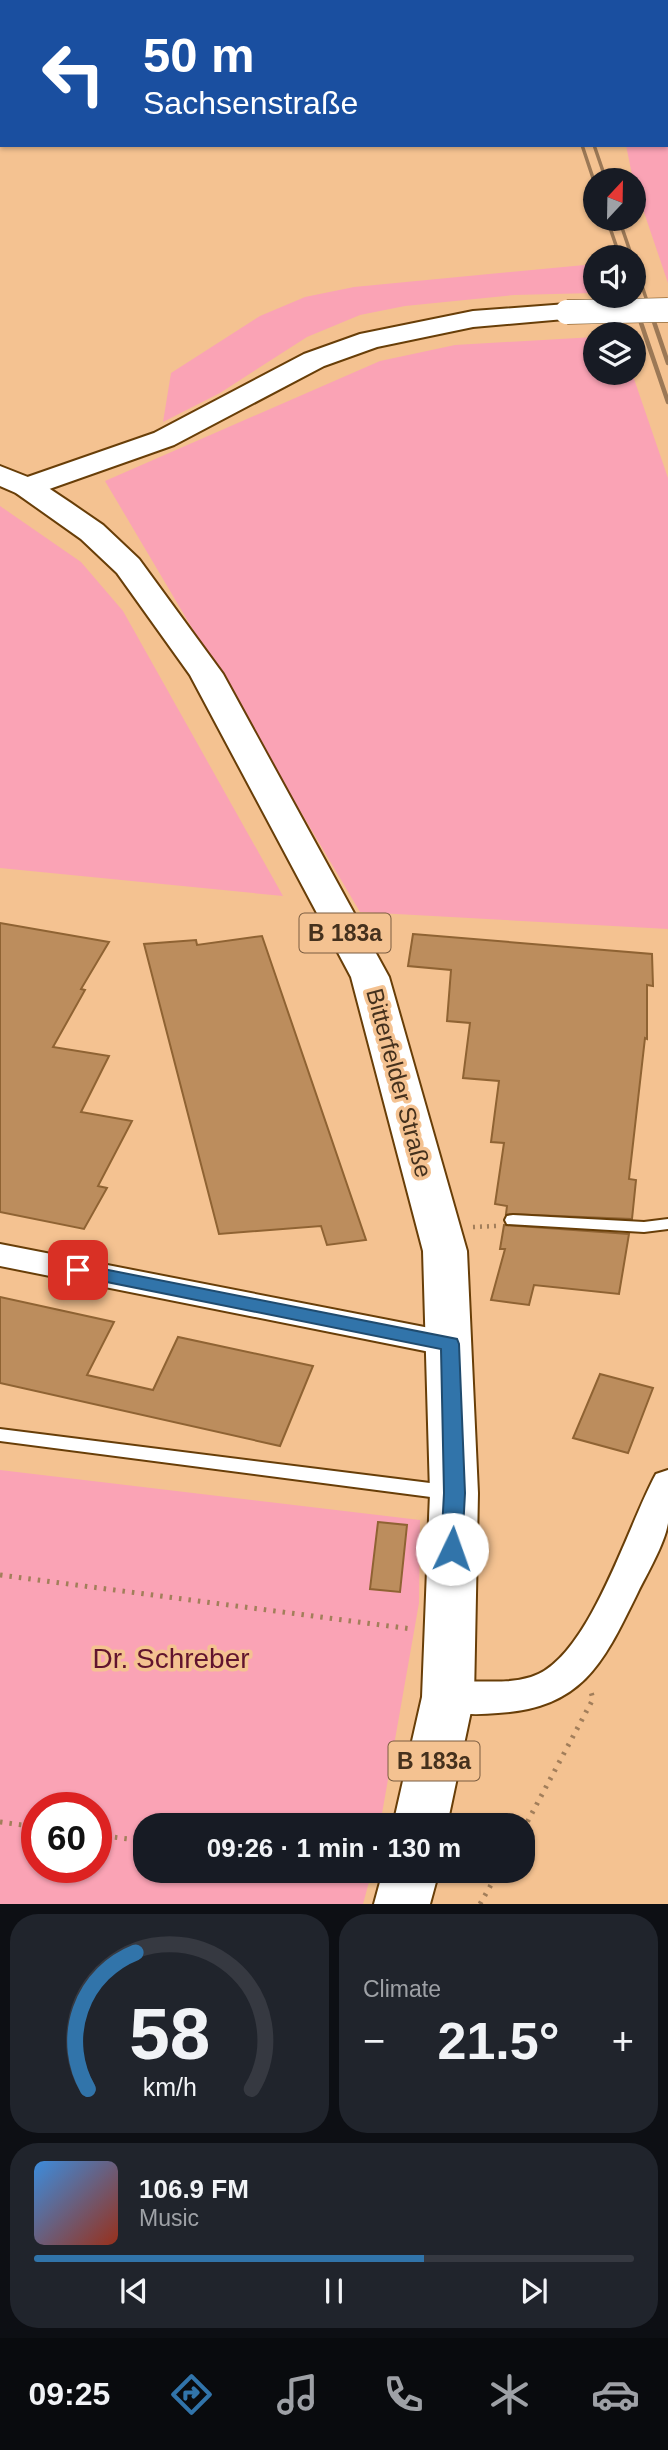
<!DOCTYPE html>
<html lang="en">
<head>
<meta charset="utf-8">
<style>
	:root { --surface:#171b24; --page:#20242c; --text:#f1f3f6; --muted:#9ea1a6; --line:#363941; --accent:#3174aa }
	body { margin:0; font-family:Helvetica,sans-serif; background:var(--page); color:var(--text); height:100vh; display:flex; flex-direction:column; font-size:26px; white-space:nowrap }
	* { box-sizing:border-box; margin:0 }
	p { font-size:23px; color:var(--muted) }
	.icon { flex:none; width:38px; height:38px; fill:none; stroke:currentColor; stroke-width:2; stroke-linecap:round; stroke-linejoin:round }
	.map { position:relative; height:1904px; overflow:hidden }
	.drawer { display:flex; flex-direction:column; gap:10px; padding:10px; background:#0d0f14; flex:1 }
	.drawer>* { flex:none }
	.banner { position:absolute; left:0px; top:0px; width:668px; height:147px; box-shadow:0 2px 5px #0004; background:#1a4fa0; color:#fff; overflow:hidden }
	.needle { width:46px; rotate:22deg }
	.tools { position:absolute; left:583px; top:168px; display:grid; gap:14px }
	.tools a { display:grid; place-items:center; width:63px; height:63px; border-radius:50%; background:var(--surface); box-shadow:0 2px 5px #0004; font-size:35px }
	.speed { position:absolute; left:21px; top:1792px; display:flex; gap:14px; font-size:35px; font-weight:700; text-align:center }
	.speed>* { display:grid; place-content:center; width:91px; height:91px; border-radius:50%; background:var(--surface); box-shadow:0 2px 5px #0004; line-height:1 }
	.speed .limit { border:10px solid #d22; background:#fff; color:#111 }
	.pin { position:absolute; display:grid; place-items:center; width:60px; height:60px; color:#fff; margin:-30px; border-radius:14px; box-shadow:0 4px 10px #0006 }
	.me { position:absolute; width:77px; margin:-38px; rotate:3deg; stroke-linejoin:round; filter:drop-shadow(0 0 5px #0008) }
	.turn { display:flex; align-items:center; gap:24px; height:147px; padding:0 28px; font-size:32px }
	.turn .icon { width:91px; height:91px; stroke-width:2.5 }
	.turn b { display:block; font-size:49px; line-height:60px }
	.big { font-size:52px; font-weight:600; line-height:1.1 }
	.drawer .card { flex:1; display:flex; flex-direction:column; justify-content:center; gap:10px; min-width:0; padding:0 24px; border-radius:28px; background:var(--page) }
	.drawer .dial { align-items:center; gap:0 }
	.dial svg { height:182px; overflow:visible; fill:none; stroke:var(--line); stroke-width:7; stroke-linecap:round; text-anchor:middle }
	.dial text { fill:var(--text); stroke:none }
	.song { display:flex; align-items:center; gap:21px }
	.cover { width:84px; height:84px; border-radius:10px; background:linear-gradient(135deg,hsl(210 70% 55%),hsl(10 70% 35%)) }
	.played { height:7px; border-radius:4px; background:linear-gradient(90deg,var(--accent) 65%,var(--line) 65%) }
	.keys { display:flex; justify-content:space-around; direction:ltr }
	.heat { display:flex; justify-content:space-between; align-items:center; font-size:38px; direction:ltr }
	.drawer .tiles { flex:1; display:grid; gap:10px; grid-template-columns:1fr 1fr }
	.card:last-child { grid-column:span 2 }
	.trip { position:absolute; left:133px; top:1813px; width:402px; height:70px; border-radius:28px; background:var(--surface); box-shadow:0 2px 5px #0004; font-weight:600; line-height:70px; text-align:center }
	.tab-bar { display:flex; height:112px; justify-content:space-around; align-items:center; background:#090b0e; color:var(--muted) }
	.tab-bar .icon { width:49px; height:49px }
	.tab-bar .on { color:var(--accent) }
	.tab-bar b { font-size:32px; color:var(--text) }
	.map>svg:first-child { display:block }
	.green { fill:#faa3b5; fill-rule:evenodd }
	.building { fill:#bc8d5d; stroke:#8f6333; stroke-width:2 }
	.lines { fill:none; stroke-linecap:round; stroke-linejoin:round }
	.lane-casing { stroke:#683e08; stroke-width:4 }
	.street-casing { stroke:#683e08; stroke-width:4 }
	.secondary-casing { stroke:#683e08; stroke-width:4 }
	.primary-casing { stroke:#683e08; stroke-width:4 }
	.path-far1 { stroke:#a27e5a; stroke-width:4.5; stroke-dasharray:2 5; stroke-linecap:butt }
	.path { stroke:#a27e5a; stroke-width:5; stroke-dasharray:2.5 7; stroke-linecap:butt }
	.lane { fill:#fff; fill-rule:evenodd }
	.street { fill:#fff; fill-rule:evenodd }
	.secondary { fill:#fff; fill-rule:evenodd }
	.primary { fill:#fff; fill-rule:evenodd }
	.rail-far1 { stroke:#9b7856; stroke-width:3.5 }
	.rail { stroke:#9b7856; stroke-width:4.5 }
	.secondary-bridge-casing { stroke:#683e08; stroke-width:25; stroke-linecap:butt }
	.secondary-bridge { stroke:#fff; stroke-width:24 }
	.route { fill:#3174aa; stroke:#204b6e; stroke-width:2 }
	.labels { text-anchor:middle; stroke-width:7; stroke-linejoin:round; paint-order:stroke }
	.shield { fill:#f4c291; stroke:#7a5c40; stroke-width:2 }
	.shield-label { font-size:23px; font-weight:bold; fill:#45311d }
	.street-label { font-size:24px; fill:#45311d; stroke:#f4c291 }
	.near-park-label { font-size:28px; fill:#61142e; stroke:#f4c291 }
</style>
</head>
<body>
<div class="map">
<svg width="668" height="1904" viewBox="0 0 668 1904">
	<rect width="100%" height="100%" fill="#f4c291"/>
	<g class="green">
		<polygon points="667,58 668,58 668,283 633,180 626,145 667,145"/>
		<polygon points="595,264 595,293 514,295 405,306 360,315 307,337 220,393 163,422 171,373 260,316 305,297 354,287"/>
		<polygon points="595,337 595,373 632,373 668,478 668,929 360,912 105,481 380,361 455,345"/>
		<polygon points="0,506 81,562 123,611 283,896 0,868"/>
		<path d="M0 1470 420 1520 419 1603 380 1825H145V1871H372L363 1904H0ZM37 1808H96V1867H37Z"/>
	</g>
	<g class="building">
		<polygon points="0,923 109,942 81,989 85,990 53,1047 109,1056 81,1112 132,1121 98,1186 107,1188 84,1229 0,1212"/>
		<polygon points="413,934 652,954 653,986 647,985 647,1039 645,1038 629,1179 636,1180 632,1219 506,1214 507,1206 495,1204 504,1143 491,1142 499,1081 463,1078 470,1023 447,1021 451,970 408,966"/>
		<polygon points="262,936 366,1240 327,1245 321,1226 219,1234 144,944 196,940 197,945"/>
		<polygon points="504,1225 629,1234 619,1294 534,1285 529,1305 491,1300 505,1249 500,1249"/>
		<polygon points="0,1297 114,1322 87,1375 153,1390 178,1337 313,1366 280,1446 0,1383"/>
		<polygon points="600,1374 653,1388 628,1453 573,1438"/>
		<polygon points="378,1522 407,1525 400,1592 370,1589"/>
	</g>
	<g class="lines">
		<defs>
			<g id="lane">
				<polygon points="513,1215 644,1222 668,1219 668,1229 644,1232 507,1224 505,1220 507,1216"/>
				<polygon points="0,1429 446,1485 452,1487 455,1492 452,1497 446,1499 0,1441"/>
			</g>
			<g id="street">
				<polygon points="0,1244 450,1332 462,1336 467,1344 462,1352 450,1356 0,1266"/>
				<path d="M668 1470C668 1487 668 1506 668 1523 665 1543 647 1574 638 1592 604 1661 584 1708 498 1713 477 1715 455 1715 435 1708L429 1697 435 1686C465 1676 499 1687 531 1677 589 1660 628 1524 656 1474Z"/>
			</g>
			<polygon id="secondary" points="567,304 576,306 580,312 576,318 473,327 377,347 324,366 174,445 38,493 27,496 16,493 12,487 16,481 154,433 304,354 360,334 473,311"/>
			<g id="primary">
				<rect x="4" y="0" width="20" height="2"/>
				<polygon points="0,28 2,28 0,45"/>
				<polygon points="0,466 38,481 71,503 103,525 139,559 223,674 389,977 467,1251 478,1493 474,1697 447,1825 393,1825 422,1697 430,1493 423,1251 351,977 190,675 117,573 81,539 16,493 0,486"/>
				<polygon points="383,1871 439,1871 430,1904 374,1904"/>
			</g>
		</defs>
		<use href="#lane" class="lane-casing"/>
		<use href="#street" class="street-casing"/>
		<use href="#secondary" class="secondary-casing"/>
		<use href="#primary" class="primary-casing"/>
		<polyline class="path-far1" points="473,1227 496,1226"/>
		<g class="path">
			<polyline points="0,1575 412,1629"/>
			<polyline points="0,1822 37,1827"/>
			<polyline points="523,1830 593,1699 591,1692"/>
			<polyline points="96,1835 145,1841"/>
			<polyline points="480,1904 499,1871"/>
		</g>
		<use href="#lane" class="lane"/>
		<use href="#street" class="street"/>
		<use href="#secondary" class="secondary"/>
		<use href="#primary" class="primary"/>
		<g class="rail-far1">
			<polyline points="582,145 595,184"/>
			<polyline points="594,145 606,180"/>
			<polyline points="607,219 620,257"/>
			<polyline points="619,219 632,257"/>
			<polyline points="634,262 648,304"/>
			<polyline points="632,296 635,305"/>
		</g>
		<g class="rail">
			<polyline points="652,316 668,363"/>
			<polyline points="639,317 668,402"/>
		</g>
		<defs>
			<polyline id="secondary-bridge" points="567,312 668,310"/>
		</defs>
		<use href="#secondary-bridge" class="secondary-bridge-casing"/>
		<use href="#secondary-bridge" class="secondary-bridge"/>
	</g>
	<polygon class="route" points="78,1264 457,1339 459,1344 465,1493 462,1549 459,1554 452,1557 444,1554 441,1549 444,1493 441,1349 72,1275 69,1270 72,1266"/>
	<g class="labels">
		<g class="shield">
			<rect x="299.5" y="913.5" width="91" height="39" rx="5"/>
			<rect x="388.5" y="1741.5" width="91" height="39" rx="5"/>
		</g>
		<g class="shield-label">
			<text x="345" y="941">B 183a</text>
			<text x="434" y="1769">B 183a</text>
		</g>
		<g class="street-label">
			<text transform="translate(399 1083) rotate(75)" y="8">Bitterfelder Straße</text>
		</g>
		<g class="near-park-label">
			<text x="171" y="1668">Dr. Schreber</text>
		</g>
	</g>
</svg>
<div class="tools">
<a><svg class="needle" viewBox="-14 -14 28 28"><path d="M0-13l5 13h-10z" fill="#e53935"/><path d="M0 13l5-13h-10z" fill="#9ea1a6"/></svg></a>
<a><svg class="icon" aria-label="sound" viewBox="0 0 24 24"><path d="M4 9h4l5-4v14l-5-4H4zM17 9q2 3 0 6"/></svg></a>
<a><svg class="icon" aria-label="layers" viewBox="0 0 24 24"><path d="M12 4l9 5-9 5-9-5zM3 14l9 5 9-5"/></svg></a>
</div>
<div class="speed"><div class="limit">60</div></div>
<div class="pin" style="left:78px;top:1270px;background:#d93025"><svg class="icon" aria-label="arrive" viewBox="0 0 24 24"><path d="M6 21V4h12l-3 4 3 4H6"/></svg></div>
<svg class="me" style="left:452px;top:1549px" viewBox="-20 -20 40 40"><circle r="19" fill="#fff"/><path d="M0-13L10 11 0 6-10 11z" fill="#3174aa"/></svg>
<div class="trip">09:26 · 1 min · 130 m</div>
<div class="banner">
<div class="turn"><svg class="icon" aria-label="left" viewBox="0 0 24 24"><path d="M17 20v-9H6M10 6l-5 5 5 5"/></svg><div><b>50 m</b>Sachsenstraße</div></div>
</div>
</div>
<section class="drawer">
<div class="tiles">
<div class="card dial"><svg viewBox="0 0 100 80">
<path d="M14 69A42 42 0 1 1 86 69"/>
<path d="M14 69A42 42 0 0 1 35 9" stroke="#3174aa"/>
<text x="50" y="56" font-size="32" font-weight="700">58</text>
<text x="50" y="72" font-size="11">km/h</text>
</svg></div>
<div class="card"><p>Climate</p>
<div class="heat"><a>−</a><b class="big">21.5°</b><a>+</a></div>
</div>
<div class="card">
<div class="song"><i class="cover"></i><div><b>106.9 FM</b><p>Music</p></div></div>
<div class="played"></div>
<div class="keys"><svg class="icon" aria-label="previous" viewBox="0 0 24 24"><path d="M18 5L8 12l10 7zM5 5v14"/></svg><svg class="icon" aria-label="pause" viewBox="0 0 24 24"><path d="M8 5v14M16 5v14"/></svg><svg class="icon" aria-label="next" viewBox="0 0 24 24"><path d="M6 5l10 7-10 7zM19 5v14"/></svg></div>
</div>
</div>
</section>
<nav class="tab-bar">
<b>09:25</b>
<svg class="icon on" aria-label="directions" viewBox="0 0 24 24"><path d="M12 3l9 9-9 9-9-9zM9 14v-3h6M13 9l2 2-2 2"/></svg>
<svg class="icon" aria-label="music" viewBox="0 0 24 24"><path d="M9 18V5l10-2v13"/><circle cx="6" cy="18" r="3"/><circle cx="16" cy="16" r="3"/></svg>
<svg class="icon" aria-label="phone" viewBox="0 0 24 24"><path d="M5 4h4l2 5-3 2q2 4 5 5l2-3 5 2v4C11 20 4 13 5 4z"/></svg>
<svg class="icon" aria-label="climate" viewBox="0 0 24 24"><path d="M12 3v18M4 7l16 10M4 17L20 7"/></svg>
<svg class="icon" aria-label="car" viewBox="0 0 24 24"><path d="M5 17H2v-5l4-1 3-4h7l3 4 3 1v5h-3M9 17h6M6 11h13"/><circle cx="7" cy="17" r="2"/><circle cx="17" cy="17" r="2"/></svg>
</nav>
</body>
</html>
